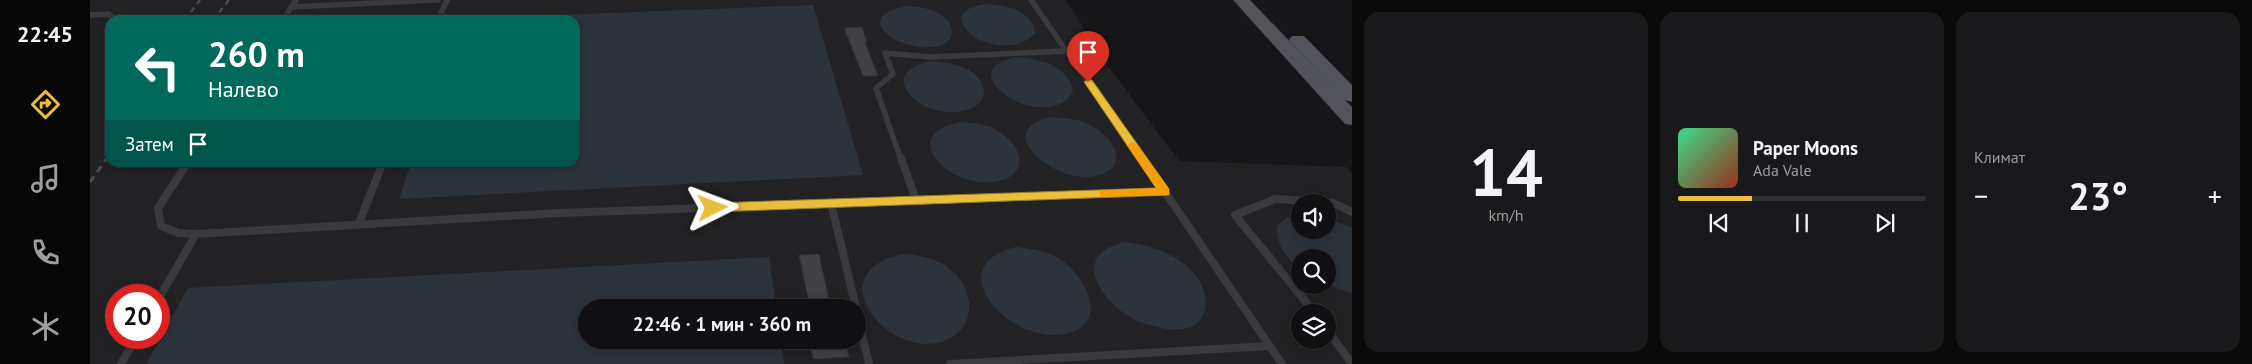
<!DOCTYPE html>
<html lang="ru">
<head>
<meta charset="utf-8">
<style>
	:root { --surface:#101012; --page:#19191b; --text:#f1f3f6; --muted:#9c9d9f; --line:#303032; --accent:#e9be3c }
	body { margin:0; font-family:"PT Sans",sans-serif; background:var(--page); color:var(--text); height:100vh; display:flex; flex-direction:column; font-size:19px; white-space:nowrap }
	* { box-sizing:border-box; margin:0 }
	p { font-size:16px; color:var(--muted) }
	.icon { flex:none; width:28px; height:28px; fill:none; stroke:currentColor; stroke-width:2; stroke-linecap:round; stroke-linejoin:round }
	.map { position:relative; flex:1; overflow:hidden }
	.sheet { display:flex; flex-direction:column; gap:12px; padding:12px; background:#09090a; width:900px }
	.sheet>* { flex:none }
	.top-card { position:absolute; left:15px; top:15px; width:475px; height:152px; border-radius:15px; box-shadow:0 2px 12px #0003,0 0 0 1px var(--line); background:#00695c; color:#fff; overflow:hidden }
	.buttons { position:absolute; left:1201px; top:194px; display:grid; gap:10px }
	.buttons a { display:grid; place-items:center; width:45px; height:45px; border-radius:50%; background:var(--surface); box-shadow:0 2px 12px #0003,0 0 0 1px var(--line); font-size:25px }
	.speed { position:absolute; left:15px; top:284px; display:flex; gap:10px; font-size:25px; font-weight:700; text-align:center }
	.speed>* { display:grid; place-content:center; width:65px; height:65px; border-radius:50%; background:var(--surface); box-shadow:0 2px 12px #0003,0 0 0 1px var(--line); line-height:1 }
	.speed .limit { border:8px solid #d22; background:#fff; color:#111 }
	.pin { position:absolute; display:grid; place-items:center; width:42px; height:42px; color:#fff; margin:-51px -21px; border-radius:50% 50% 50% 0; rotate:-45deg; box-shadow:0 0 5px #0007 }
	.pin .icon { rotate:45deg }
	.me { position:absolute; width:55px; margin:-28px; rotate:87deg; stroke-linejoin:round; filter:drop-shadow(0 0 4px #0008) }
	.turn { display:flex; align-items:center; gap:18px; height:105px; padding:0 20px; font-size:22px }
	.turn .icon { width:65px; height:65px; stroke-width:2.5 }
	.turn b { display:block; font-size:35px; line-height:42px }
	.then { display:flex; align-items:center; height:48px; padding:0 20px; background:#0003; gap:10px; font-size:19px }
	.big { font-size:38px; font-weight:700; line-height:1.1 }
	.sheet .widget { flex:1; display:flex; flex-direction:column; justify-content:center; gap:8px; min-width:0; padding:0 18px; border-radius:15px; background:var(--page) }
	.sheet .dial { align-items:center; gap:0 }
	.dial b { font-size:65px; line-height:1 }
	.song { display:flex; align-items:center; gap:15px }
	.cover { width:60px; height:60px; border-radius:8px; background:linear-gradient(135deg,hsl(150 70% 55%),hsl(10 70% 35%)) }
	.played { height:5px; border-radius:2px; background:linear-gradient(90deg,var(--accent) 30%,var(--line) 30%) }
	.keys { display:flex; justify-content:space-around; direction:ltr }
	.heat { display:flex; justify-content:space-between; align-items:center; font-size:28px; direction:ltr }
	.sheet .tiles { flex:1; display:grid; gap:12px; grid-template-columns:repeat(3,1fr) }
	.trip { position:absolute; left:488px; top:299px; width:288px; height:50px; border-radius:25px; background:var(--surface); box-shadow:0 2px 12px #0003,0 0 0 1px var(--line); font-weight:700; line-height:50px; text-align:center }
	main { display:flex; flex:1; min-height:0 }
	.dock { display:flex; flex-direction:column; width:90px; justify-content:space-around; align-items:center; background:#060607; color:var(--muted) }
	.dock .icon { width:35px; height:35px }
	.dock .current { color:var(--accent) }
	.dock b { font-size:22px; color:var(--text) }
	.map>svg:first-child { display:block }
	.built { fill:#222225; fill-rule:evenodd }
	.water { fill:#2c333b }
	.building { fill:#404145; stroke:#303033 }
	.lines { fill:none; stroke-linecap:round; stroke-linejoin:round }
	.lane-far1 { stroke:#39393e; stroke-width:5.5 }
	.lane { stroke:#39393e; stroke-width:8 }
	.primary { fill:#53545b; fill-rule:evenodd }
	.rail-far1 { stroke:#4c4d53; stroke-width:2.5; stroke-dasharray:5.5 4.5; stroke-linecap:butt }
	.rail { stroke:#4c4d53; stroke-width:3; stroke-dasharray:7 5.5; stroke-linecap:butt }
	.route { fill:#e9be3c; stroke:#977c27 }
	.slow { fill:#f59e0b }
</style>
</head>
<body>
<main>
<nav class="dock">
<b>22:45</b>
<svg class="icon current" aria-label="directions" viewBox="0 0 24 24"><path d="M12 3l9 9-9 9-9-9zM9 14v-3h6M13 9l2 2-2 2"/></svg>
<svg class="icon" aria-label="music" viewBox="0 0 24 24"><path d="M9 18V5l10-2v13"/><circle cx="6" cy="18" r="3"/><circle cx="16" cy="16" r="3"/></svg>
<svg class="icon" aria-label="phone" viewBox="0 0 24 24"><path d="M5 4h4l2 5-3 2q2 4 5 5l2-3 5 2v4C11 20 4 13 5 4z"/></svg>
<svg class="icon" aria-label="climate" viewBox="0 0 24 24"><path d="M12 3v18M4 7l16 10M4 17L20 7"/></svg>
</nav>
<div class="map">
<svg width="1262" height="364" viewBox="0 0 1262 364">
	<rect width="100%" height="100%" fill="#161618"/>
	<path class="built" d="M0 0H976L1015 62 1089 161 1256 167 1262 173V364H0ZM20 20H485V162H20ZM1210 202H1238V230H1210ZM1210 258H1238V285H1210ZM26 295H69V338H26ZM496 308H766V340H496ZM1210 312H1238V340H1210Z"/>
	<g class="water">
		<path d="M895 4C915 5 942 10 945 33 928 55 874 46 871 17 877 7 885 6 895 4Z"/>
		<polygon points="723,5 773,175 309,199 321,163 485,162 485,20 369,19"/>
		<path d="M818 6C828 7 839 8 848 13 868 24 867 45 842 47 805 51 760 15 818 6Z"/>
		<path d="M927 57C951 59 979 66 983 92 956 137 854 70 927 57Z"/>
		<path d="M842 61C861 62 893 68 894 92 894 97 891 102 887 105 868 119 829 111 817 91 805 72 827 64 842 61Z"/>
		<path d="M963 117C976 118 989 119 1000 125 1030 140 1041 174 997 177 960 179 900 129 963 117Z"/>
		<path d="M871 122C884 123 897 124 908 131 935 147 940 177 903 182 859 188 805 134 871 122Z"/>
		<path d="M1210 214V230H1238V218L1262 228V293L1237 285 1238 258H1210V270C1196 257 1186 245 1187 226L1196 218Z"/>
		<path d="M1035 242C1058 245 1078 251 1097 266 1126 290 1123 335 1078 329 1064 327 1048 323 1035 314 1005 292 984 254 1035 242Z"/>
		<path d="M926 247C941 249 957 251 970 259 993 274 1021 321 979 333 922 349 846 266 926 247Z"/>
		<path d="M813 254C827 255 840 257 853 264 883 281 891 324 857 340 802 364 724 273 813 254Z"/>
		<polygon points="679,257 686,307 496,308 496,340 691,340 694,364 56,364 98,288"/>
	</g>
	<g class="building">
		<polygon points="772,27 777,42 775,42 788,76 773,76 754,28"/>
		<polygon points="729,254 741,308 720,308 709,255"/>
		<polygon points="719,340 755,340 759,357 723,359"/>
	</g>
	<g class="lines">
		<g class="lane-far1">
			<polyline points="941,0 1052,160"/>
			<polyline points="202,7 348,0"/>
			<polyline points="0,15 19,14 22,17"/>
			<polyline points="193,20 206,0"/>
			<polyline points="348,20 357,0"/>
			<polyline points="811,160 786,88 803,74 795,53 840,57 977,51"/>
		</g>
		<g class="lane">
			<polyline points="811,158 826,200"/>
			<polyline points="1052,158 1075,192"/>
			<polyline points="98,162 68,208 71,226 88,233 106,234 469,213 1075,192 1192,364"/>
			<polyline points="741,203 766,308"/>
			<polyline points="269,223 293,162"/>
			<polyline points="69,298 106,234"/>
			<polyline points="766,309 779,364"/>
			<polyline points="1224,312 1145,215 1185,199 1243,203 1262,212"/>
			<polyline points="1238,331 1262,364"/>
			<polyline points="31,364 46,338"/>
			<polyline points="860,364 1179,346"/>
		</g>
		<polygon class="primary" points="1143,0 1160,0 1252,96 1202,44 1199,40 1202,36 1214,36 1262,85 1262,102 1255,100 1262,107 1262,125 1255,124"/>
		<g class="rail-far1">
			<polyline points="95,20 110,0"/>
			<polyline points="123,20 139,0"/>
			<polyline points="17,160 20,155"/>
		</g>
		<polyline class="rail" points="0,182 17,158"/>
	</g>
	<polygon class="route" points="998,79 1002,80 1079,189 1079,195 623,212 617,208 623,203 1066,188 994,82"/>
	<polygon class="slow" points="1042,142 1046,143 1079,189 1079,195 1010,197 1010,191 1014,190 1066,188 1037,145"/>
</svg>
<div class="buttons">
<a><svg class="icon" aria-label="sound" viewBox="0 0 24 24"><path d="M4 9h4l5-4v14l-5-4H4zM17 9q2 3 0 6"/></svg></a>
<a><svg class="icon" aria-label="search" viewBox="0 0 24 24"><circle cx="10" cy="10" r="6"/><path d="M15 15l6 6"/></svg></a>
<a><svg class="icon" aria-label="layers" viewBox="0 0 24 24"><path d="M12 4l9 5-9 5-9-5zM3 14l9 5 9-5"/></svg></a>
</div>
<div class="speed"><div class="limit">20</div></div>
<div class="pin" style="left:998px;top:82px;background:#d93025"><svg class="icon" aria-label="arrive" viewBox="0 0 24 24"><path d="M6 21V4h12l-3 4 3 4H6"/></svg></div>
<svg class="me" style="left:623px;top:208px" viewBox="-20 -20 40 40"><path d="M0-17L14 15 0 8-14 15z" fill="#e9be3c" stroke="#fff" stroke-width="4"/></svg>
<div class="trip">22:46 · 1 мин · 360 m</div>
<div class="top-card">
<div class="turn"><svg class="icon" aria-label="left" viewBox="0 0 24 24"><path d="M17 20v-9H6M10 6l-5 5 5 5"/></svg><div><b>260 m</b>Налево</div></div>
<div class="then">Затем<svg class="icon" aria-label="arrive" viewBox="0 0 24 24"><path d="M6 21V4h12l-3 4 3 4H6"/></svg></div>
</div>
</div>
<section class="sheet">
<div class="tiles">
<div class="widget dial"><b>14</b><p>km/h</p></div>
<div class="widget">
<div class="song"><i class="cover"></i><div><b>Paper Moons</b><p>Ada Vale</p></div></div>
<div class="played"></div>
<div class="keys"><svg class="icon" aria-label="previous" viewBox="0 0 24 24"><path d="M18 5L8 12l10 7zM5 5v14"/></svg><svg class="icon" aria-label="pause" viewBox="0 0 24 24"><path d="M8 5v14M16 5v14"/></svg><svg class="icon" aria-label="next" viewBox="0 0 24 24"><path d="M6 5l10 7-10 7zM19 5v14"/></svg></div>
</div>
<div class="widget"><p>Климат</p>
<div class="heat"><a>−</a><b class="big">23°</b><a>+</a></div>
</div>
</div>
</section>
</main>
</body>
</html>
